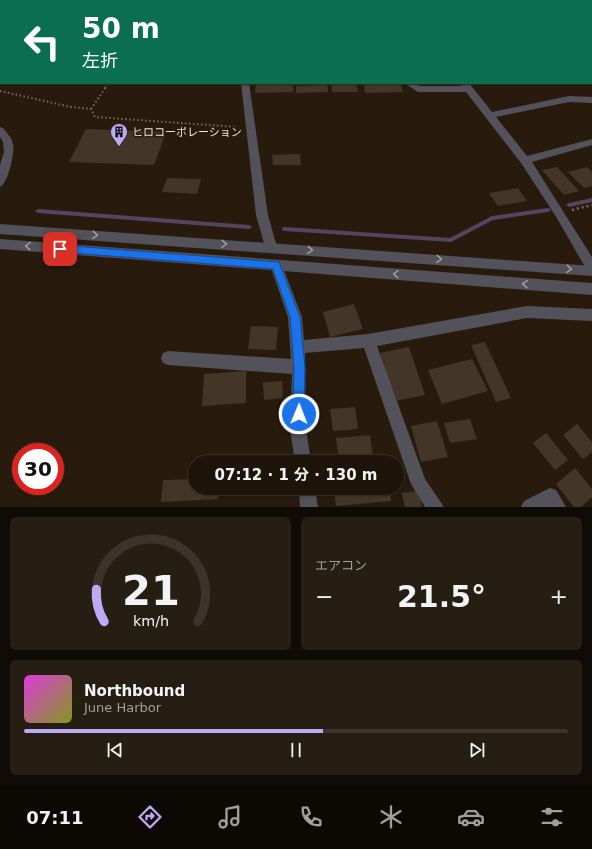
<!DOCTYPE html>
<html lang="ja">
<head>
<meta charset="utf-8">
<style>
	:root { --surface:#1e140a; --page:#261d13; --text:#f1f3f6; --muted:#a19e9c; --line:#3c332b; --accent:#bea9f4 }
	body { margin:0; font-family:"DejaVu Sans","Noto Sans JP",sans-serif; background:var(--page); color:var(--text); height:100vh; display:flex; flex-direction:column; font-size:15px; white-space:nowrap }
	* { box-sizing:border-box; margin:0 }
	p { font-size:13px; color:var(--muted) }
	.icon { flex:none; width:22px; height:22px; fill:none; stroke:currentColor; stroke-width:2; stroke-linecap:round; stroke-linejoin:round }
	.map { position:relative; height:507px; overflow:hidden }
	.drawer { display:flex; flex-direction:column; gap:10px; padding:10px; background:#100b06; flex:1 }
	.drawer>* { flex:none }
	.banner { position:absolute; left:0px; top:0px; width:592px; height:84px; box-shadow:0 1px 3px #0004,0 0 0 1px var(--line); background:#0b6e4f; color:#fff; overflow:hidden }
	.speed { position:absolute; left:12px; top:443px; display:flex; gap:8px; font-size:20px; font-weight:700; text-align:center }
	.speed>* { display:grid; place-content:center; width:52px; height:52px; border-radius:50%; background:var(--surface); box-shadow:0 1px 3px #0004,0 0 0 1px var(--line); line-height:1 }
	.speed .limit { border:6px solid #d22; background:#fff; color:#111 }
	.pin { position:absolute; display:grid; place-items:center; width:34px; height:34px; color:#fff; margin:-17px; border-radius:8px; box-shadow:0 2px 6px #0006 }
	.me { position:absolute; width:44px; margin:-22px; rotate:1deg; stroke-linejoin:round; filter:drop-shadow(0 0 3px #0008) }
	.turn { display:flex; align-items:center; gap:14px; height:84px; padding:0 16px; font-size:18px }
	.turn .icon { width:52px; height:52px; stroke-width:2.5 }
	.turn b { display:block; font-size:28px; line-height:34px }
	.big { font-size:30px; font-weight:700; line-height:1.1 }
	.drawer .widget { flex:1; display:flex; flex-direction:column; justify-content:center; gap:6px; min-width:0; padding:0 14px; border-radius:6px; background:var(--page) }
	.drawer .dial { align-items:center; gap:0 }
	.dial svg { height:104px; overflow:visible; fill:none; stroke:var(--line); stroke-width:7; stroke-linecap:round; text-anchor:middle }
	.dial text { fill:var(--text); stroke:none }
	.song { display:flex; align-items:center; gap:12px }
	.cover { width:48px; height:48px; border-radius:6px; background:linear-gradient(135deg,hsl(300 70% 55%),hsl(70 70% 35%)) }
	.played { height:4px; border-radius:2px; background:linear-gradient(90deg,var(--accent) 55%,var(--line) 55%) }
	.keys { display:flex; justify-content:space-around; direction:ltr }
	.heat { display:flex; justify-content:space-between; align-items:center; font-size:22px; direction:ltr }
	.drawer .tiles { flex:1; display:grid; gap:10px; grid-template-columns:1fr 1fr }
	.widget:last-child { grid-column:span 2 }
	.trip { position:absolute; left:188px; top:455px; width:216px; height:40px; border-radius:20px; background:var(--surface); box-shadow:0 1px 3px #0004,0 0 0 1px var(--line); font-weight:700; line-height:40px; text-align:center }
	.menu { display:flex; height:64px; justify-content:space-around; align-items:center; background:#0c0804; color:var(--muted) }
	.menu .icon { width:28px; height:28px }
	.menu .active { color:var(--accent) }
	.menu b { font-size:18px; color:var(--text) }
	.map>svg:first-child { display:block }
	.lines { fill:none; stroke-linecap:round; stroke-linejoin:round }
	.stream { fill:#544461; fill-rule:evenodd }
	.building { fill:#433527 }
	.path-far2 { stroke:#776c60; stroke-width:1.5; stroke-dasharray:1.5 2; stroke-linecap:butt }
	.path-far1 { stroke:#776c60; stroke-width:2; stroke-dasharray:1.5 2.5; stroke-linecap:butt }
	.path { stroke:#776c60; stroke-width:2.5; stroke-dasharray:2 3; stroke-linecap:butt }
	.minor { fill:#535159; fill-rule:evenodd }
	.tertiary { fill:#535159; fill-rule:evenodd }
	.oneway { stroke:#a09a9a }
	.route { fill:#1a73e8; stroke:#114b97 }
	.labels { text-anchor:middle; stroke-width:3; stroke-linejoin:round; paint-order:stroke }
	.far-poi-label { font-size:11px; fill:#ede3da; stroke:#281b0e; text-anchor:start }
</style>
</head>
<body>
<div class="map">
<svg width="592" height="507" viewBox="0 0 592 507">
	<rect width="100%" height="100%" fill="#281b0e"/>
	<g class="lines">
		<g class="stream">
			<polygon points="592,198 592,202 569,207 566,205 569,203"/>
			<polygon points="548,208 551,210 548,212 493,220 451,242 285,231 283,231 282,229 283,227 285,227 450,238 492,216"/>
			<polygon points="38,209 249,225 252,227 249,229 38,213 35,211"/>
		</g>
	</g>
	<g class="building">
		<polygon points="256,83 293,83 293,92 255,93"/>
		<polygon points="315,83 327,83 328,92 296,93 296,86 316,85"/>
		<polygon points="331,83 356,83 358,92 332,92"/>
		<polygon points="401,84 403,92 365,93 364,85"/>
		<polygon points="86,129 166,132 154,165 69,162"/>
		<polygon points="300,154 301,165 273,165 272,155"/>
		<polygon points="557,167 579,191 564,195 542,170"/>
		<polygon points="587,167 592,172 592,186 584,188 568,172"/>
		<polygon points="167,178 201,179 197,194 162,192"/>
		<polygon points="518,188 527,201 498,206 489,193"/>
		<polygon points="354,304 363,329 330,337 323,312"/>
		<polygon points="251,326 278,327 276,350 248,349"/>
		<polygon points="485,342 511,398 496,402 471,345"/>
		<polygon points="409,347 425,395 395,401 380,353"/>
		<polygon points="472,359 488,391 442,404 428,370"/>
		<polygon points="246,371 246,403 202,406 204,374"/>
		<polygon points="282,381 283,398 264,400 263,382"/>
		<polygon points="355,407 358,429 333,431 330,409"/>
		<polygon points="470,419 477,439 450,443 444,423"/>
		<polygon points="437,421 448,457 421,462 411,426"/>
		<polygon points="577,424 592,442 592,452 583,459 563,435"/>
		<polygon points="546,433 568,460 555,470 533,443"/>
		<polygon points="370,435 374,462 339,462 336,438"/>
		<polygon points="575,468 592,489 592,497 581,507 574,507 556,484"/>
		<polygon points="195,479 195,488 219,488 218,499 161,502 163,480"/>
		<polygon points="334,488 389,488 391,501 336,506"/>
		<polygon points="419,491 422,507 405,507 402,493"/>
	</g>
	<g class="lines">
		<polyline class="path-far2" points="105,88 109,83"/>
		<g class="path-far1">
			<polyline points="0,91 71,107 91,109 95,117 237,127"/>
			<polyline points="91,109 106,87"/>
		</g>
		<polyline class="path" points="572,210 592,205"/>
		<g class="minor">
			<rect x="226" y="0" width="6" height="1"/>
			<rect x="274" y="0" width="20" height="1"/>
			<rect x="416" y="0" width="6" height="1"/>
			<rect x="591" y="16" width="1" height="4"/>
			<polygon points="1,70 1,78 0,79 0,71"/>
			<polygon points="241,83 249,83 268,215 277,247 275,251 271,252 267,251 265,247 256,215"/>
			<polygon points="404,83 414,83 420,86 462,86 460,83 469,83 492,112 569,96 592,97 592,103 569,102 496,117 527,156 592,139 592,145 532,162 592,257 592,273 588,272 555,215 521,163 466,92 418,92"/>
			<path d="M0 127 3 128C7 133 12 138 13 144 15 152 8 184 0 187V165L4 152 3 142 0 137Z"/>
			<polygon points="276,260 280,261 282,265 302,317 304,340 368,334 527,306 592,309 592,321 527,318 377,346 425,479 444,507 425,507 411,484 364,348 305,353 306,429 311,462 295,462 290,429 292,374 168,365 163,363 161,358 163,353 168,351 291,359 288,317 270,265 272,261"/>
			<polygon points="299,488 315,488 318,507 300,507"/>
			<polygon points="550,488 556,490 566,507 521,507 524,501"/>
		</g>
		<g class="tertiary">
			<polygon points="0,224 592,266 592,276 0,234"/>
			<polygon points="0,239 592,283 592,295 0,249"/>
		</g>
	</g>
	<defs><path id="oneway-chevron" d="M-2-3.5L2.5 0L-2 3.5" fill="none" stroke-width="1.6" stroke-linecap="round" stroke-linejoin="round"/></defs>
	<g class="oneway">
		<use href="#oneway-chevron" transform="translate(95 235) rotate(4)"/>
		<use href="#oneway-chevron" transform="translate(224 244) rotate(4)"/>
		<use href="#oneway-chevron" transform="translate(28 246) rotate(-176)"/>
		<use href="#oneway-chevron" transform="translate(310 250) rotate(4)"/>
		<use href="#oneway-chevron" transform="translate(439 259) rotate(4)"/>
		<use href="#oneway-chevron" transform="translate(569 269) rotate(4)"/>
		<use href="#oneway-chevron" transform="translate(396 274) rotate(-176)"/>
		<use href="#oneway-chevron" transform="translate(525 284) rotate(-176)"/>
	</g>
	<polygon class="route" points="60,245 279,262 300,317 305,367 304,414 303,418 299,419 295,418 293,414 294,367 290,317 273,269 60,252 56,249"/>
	<defs>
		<symbol id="building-pin" viewBox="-11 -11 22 30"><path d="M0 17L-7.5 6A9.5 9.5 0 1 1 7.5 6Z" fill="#bea9f4" stroke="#281b0e"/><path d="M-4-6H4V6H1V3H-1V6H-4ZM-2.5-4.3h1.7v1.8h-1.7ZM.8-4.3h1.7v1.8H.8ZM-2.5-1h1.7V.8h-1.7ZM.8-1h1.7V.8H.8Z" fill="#111"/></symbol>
	</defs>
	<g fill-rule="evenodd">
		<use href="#building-pin" x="109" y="122" width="20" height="27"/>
	</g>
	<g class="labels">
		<g class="far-poi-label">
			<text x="132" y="136">ヒロコーポレーション</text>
		</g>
	</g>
</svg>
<div class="speed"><div class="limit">30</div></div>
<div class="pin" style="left:60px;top:249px;background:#d93025"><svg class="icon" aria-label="arrive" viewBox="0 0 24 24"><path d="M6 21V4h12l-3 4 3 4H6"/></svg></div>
<svg class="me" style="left:299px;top:414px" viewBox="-20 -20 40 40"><circle r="17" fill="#1a73e8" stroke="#fff" stroke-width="3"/><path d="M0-11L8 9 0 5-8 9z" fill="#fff"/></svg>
<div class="trip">07:12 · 1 分 · 130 m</div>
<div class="banner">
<div class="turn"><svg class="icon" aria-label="left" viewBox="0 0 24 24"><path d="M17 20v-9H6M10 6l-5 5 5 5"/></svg><div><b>50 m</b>左折</div></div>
</div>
</div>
<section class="drawer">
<div class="tiles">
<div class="widget dial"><svg viewBox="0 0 100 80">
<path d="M14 69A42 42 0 1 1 86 69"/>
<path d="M14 69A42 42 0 0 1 8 44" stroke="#bea9f4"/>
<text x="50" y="56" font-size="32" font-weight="700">21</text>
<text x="50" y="72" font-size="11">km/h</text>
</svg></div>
<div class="widget"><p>エアコン</p>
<div class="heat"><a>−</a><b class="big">21.5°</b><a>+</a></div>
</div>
<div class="widget">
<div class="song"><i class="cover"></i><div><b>Northbound</b><p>June Harbor</p></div></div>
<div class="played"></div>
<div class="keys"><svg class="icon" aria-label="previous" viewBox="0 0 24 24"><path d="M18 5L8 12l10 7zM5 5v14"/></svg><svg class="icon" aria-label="pause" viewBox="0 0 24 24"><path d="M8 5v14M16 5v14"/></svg><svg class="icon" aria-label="next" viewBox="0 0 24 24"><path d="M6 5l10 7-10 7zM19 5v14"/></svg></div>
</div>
</div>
</section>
<nav class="menu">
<b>07:11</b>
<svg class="icon active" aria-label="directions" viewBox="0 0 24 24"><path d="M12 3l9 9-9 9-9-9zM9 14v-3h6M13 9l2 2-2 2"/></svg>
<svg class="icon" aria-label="music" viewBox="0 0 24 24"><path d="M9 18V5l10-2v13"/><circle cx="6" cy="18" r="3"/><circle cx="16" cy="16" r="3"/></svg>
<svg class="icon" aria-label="phone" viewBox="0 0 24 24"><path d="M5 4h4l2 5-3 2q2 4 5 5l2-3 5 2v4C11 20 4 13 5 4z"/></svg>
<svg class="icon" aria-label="climate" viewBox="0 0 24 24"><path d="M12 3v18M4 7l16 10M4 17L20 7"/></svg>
<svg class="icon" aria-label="car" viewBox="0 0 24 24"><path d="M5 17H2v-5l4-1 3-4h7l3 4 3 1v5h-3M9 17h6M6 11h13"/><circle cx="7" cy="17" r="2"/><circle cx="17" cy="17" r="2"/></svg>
<svg class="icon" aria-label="filters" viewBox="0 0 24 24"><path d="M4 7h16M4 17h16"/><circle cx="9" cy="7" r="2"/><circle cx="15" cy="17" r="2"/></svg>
</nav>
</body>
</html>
